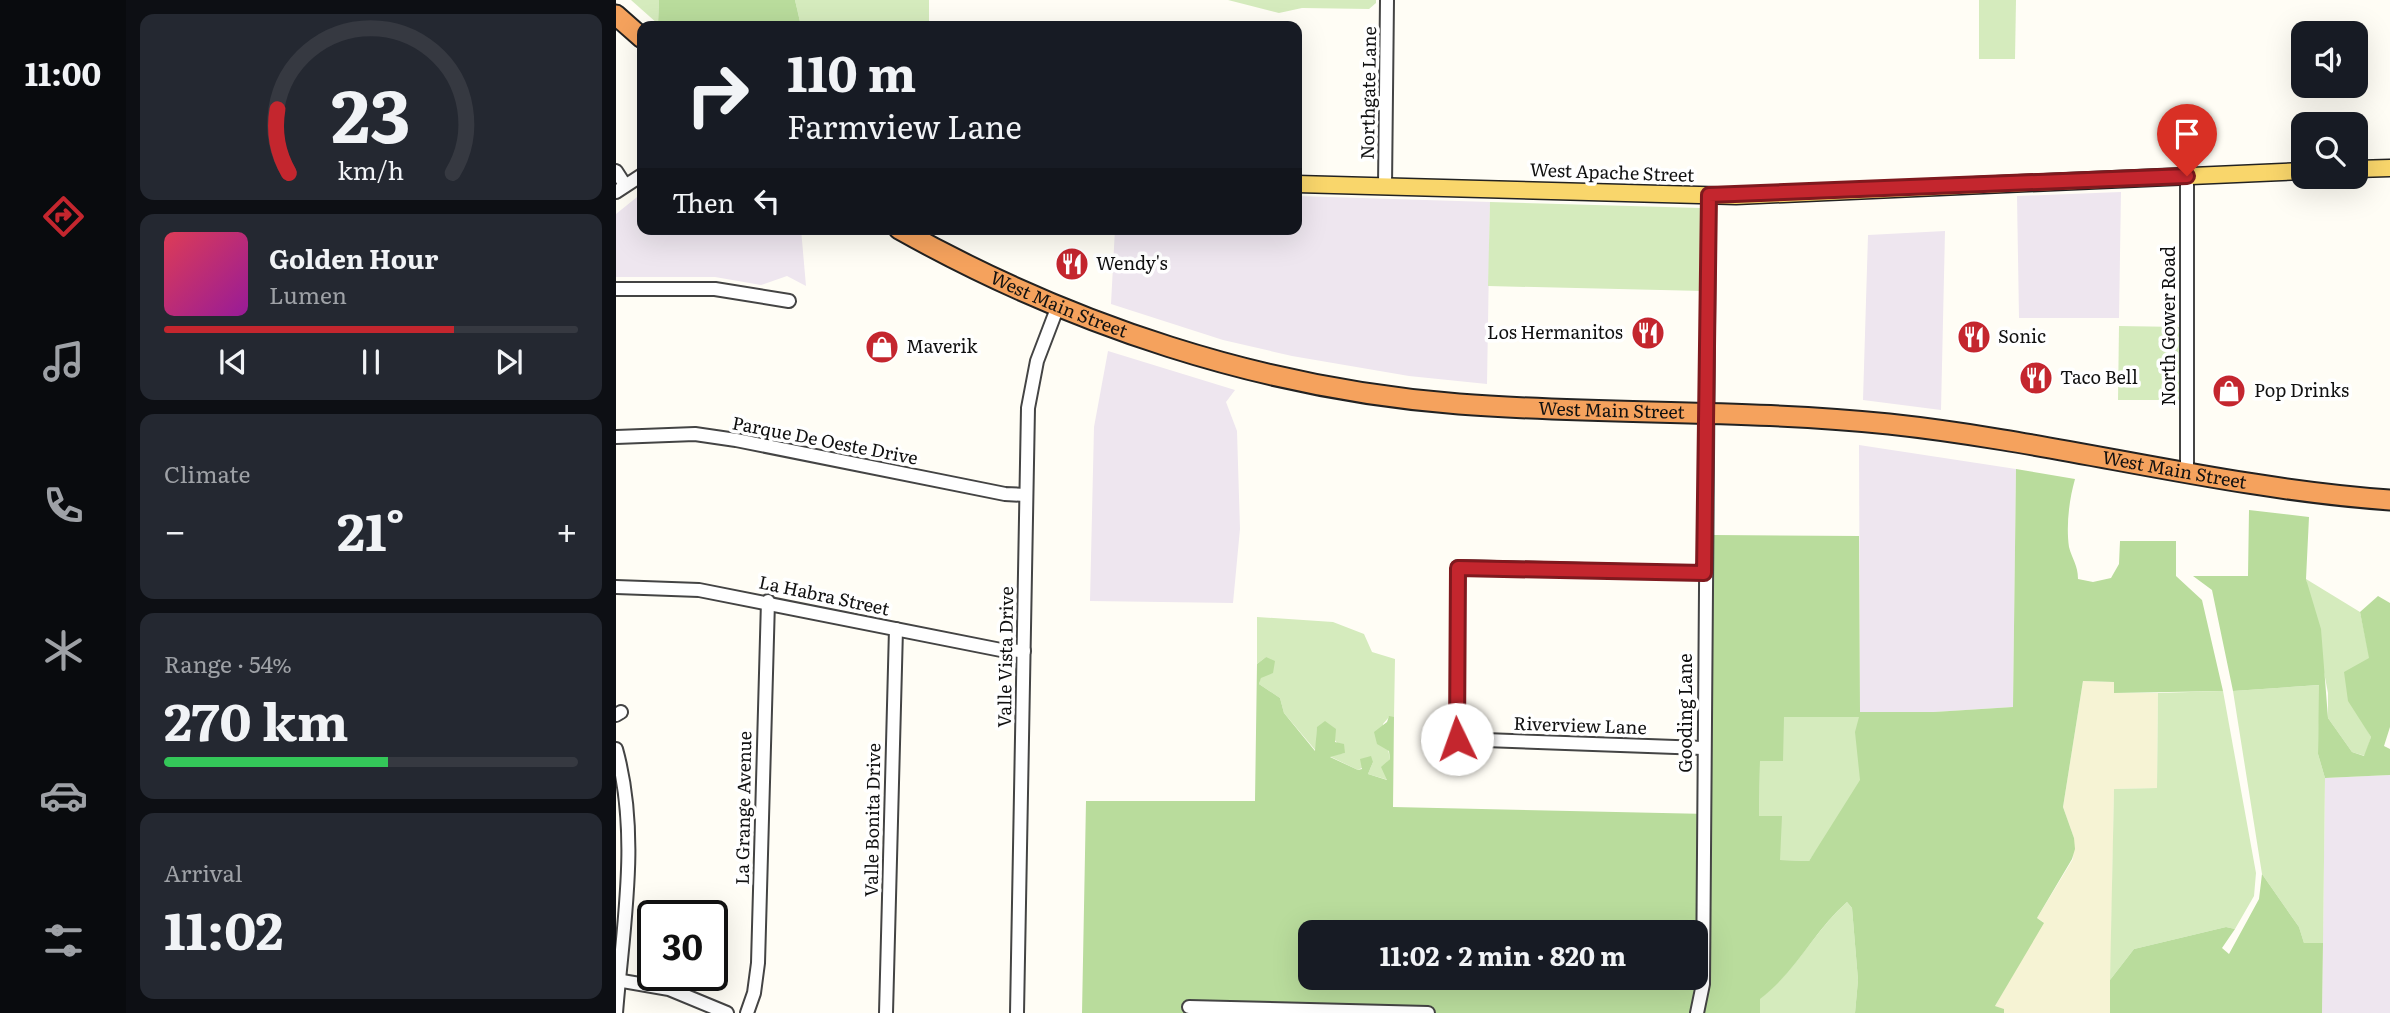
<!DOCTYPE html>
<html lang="en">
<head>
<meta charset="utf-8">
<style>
	:root { --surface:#171b24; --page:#242831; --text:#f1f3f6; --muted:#9ea1a6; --line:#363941; --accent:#c4262e }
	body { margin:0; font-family:Literata,serif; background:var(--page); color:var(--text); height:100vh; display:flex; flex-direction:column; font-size:26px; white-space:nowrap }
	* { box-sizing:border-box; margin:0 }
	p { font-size:23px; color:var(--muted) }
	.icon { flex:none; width:38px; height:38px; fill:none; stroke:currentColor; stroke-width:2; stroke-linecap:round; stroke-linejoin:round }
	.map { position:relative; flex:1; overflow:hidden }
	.drawer { display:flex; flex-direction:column; gap:14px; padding:14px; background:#0d0f14; width:490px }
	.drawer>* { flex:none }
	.top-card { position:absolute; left:21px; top:21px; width:665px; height:214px; border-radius:14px; box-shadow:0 7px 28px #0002; background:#171b24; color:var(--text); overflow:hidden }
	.controls { position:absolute; left:1675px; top:21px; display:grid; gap:14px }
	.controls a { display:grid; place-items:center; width:77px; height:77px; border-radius:14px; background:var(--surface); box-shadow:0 7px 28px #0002; font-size:35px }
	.speed { position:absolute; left:21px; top:900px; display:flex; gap:14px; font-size:35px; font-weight:700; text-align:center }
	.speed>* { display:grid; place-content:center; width:91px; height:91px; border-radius:50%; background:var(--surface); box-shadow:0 7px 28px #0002; line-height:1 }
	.speed .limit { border:4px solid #111; border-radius:10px; background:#fff; color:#111 }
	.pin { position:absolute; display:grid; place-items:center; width:60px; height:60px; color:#fff; margin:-72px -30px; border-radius:50% 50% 50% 0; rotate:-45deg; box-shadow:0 0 7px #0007 }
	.pin .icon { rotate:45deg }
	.me { position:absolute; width:77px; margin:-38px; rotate:357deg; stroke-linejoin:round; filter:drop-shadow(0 0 5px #0008) }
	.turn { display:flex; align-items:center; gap:24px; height:147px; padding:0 35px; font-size:32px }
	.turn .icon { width:91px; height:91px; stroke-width:2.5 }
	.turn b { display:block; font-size:49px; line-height:60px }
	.then { display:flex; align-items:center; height:66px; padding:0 35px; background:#0003; gap:14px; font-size:26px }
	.big { font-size:52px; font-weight:700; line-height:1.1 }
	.drawer .widget { flex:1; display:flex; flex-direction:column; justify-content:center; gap:10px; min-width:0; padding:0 24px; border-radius:14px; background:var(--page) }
	.drawer .dial { align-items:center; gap:0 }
	.dial svg { height:182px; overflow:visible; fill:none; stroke:var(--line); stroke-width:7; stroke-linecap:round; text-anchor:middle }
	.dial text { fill:var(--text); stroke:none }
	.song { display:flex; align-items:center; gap:21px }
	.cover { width:84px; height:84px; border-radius:10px; background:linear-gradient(135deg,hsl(350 70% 55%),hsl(300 70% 35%)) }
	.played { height:7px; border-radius:4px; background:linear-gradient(90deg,var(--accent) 70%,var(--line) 70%) }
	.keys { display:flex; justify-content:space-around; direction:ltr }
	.heat { display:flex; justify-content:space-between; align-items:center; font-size:38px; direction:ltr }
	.charge { height:10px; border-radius:5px; background:linear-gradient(90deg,#34c759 54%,var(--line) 0) }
	.trip { position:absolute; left:682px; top:920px; width:410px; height:70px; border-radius:14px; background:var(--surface); box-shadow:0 7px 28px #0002; font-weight:700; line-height:70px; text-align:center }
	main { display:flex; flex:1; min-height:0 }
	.tab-bar { display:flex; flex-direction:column; width:126px; justify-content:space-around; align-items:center; background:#090b0e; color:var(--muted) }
	.tab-bar .icon { width:49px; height:49px }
	.tab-bar .current { color:var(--accent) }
	.tab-bar b { font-size:32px; color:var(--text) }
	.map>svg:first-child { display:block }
	.industrial { fill:#eee6ef }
	.farmland { fill:#f6f3d4 }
	.green { fill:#d5ebbd }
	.forest { fill:#b9dc9c; fill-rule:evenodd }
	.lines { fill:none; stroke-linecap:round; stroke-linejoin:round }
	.minor-casing { stroke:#444; stroke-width:16 }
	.major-casing { stroke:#222; stroke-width:19 }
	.highway-casing { stroke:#222; stroke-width:23 }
	.minor { stroke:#fff; stroke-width:12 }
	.major { stroke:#f9d66b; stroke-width:16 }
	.highway { stroke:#f5a25d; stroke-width:19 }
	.route-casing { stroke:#7f191e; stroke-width:18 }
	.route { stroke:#c4262e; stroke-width:12 }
	.labels { text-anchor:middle; stroke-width:7; stroke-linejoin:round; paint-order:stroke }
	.street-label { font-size:18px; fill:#111; stroke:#fff }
	.poi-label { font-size:18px; fill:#111; stroke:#fff; text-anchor:start }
</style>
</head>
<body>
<main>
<nav class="tab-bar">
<b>11:00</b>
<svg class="icon current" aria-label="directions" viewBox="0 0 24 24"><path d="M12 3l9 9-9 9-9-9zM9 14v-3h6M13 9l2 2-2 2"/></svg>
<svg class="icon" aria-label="music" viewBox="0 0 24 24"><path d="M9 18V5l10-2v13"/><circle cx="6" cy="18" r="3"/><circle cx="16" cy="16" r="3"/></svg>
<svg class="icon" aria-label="phone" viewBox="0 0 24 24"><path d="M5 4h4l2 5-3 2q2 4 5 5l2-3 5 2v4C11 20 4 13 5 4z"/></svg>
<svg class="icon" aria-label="climate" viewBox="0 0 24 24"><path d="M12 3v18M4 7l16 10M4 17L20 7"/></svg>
<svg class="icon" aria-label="car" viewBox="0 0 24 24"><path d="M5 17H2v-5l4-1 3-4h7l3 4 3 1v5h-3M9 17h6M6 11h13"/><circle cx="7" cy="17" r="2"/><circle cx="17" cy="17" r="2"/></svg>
<svg class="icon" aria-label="filters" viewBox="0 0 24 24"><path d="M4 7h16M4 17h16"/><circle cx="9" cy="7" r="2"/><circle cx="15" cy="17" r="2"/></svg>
</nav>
<section class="drawer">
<div class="widget dial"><svg viewBox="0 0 100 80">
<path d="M14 69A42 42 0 1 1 86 69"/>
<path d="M14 69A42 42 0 0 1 9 41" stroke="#c4262e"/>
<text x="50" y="56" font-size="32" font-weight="700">23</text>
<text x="50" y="72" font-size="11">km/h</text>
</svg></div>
<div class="widget">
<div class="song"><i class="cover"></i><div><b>Golden Hour</b><p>Lumen</p></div></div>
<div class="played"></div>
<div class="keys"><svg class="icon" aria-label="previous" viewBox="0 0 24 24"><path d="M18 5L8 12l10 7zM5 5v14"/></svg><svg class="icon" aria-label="pause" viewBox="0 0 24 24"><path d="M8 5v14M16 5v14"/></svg><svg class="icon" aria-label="next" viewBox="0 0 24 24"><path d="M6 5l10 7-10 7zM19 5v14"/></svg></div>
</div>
<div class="widget"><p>Climate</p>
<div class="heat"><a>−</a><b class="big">21°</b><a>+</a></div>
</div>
<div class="widget"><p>Range · 54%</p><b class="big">270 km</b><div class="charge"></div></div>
<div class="widget"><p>Arrival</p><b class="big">11:02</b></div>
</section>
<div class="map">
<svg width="1774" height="1013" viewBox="0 0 1774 1013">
	<rect width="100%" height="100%" fill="#fffdf5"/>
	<g class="industrial">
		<polygon points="1505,192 1503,318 1403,318 1401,196"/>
		<polygon points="26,193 26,229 185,229 190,286 171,276 145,285 99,277 0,277 0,214"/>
		<polygon points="681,196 874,202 871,384 793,376 676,356 607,340 495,304 499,229 681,229"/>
		<polygon points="1329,231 1325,410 1247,400 1252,235"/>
		<polygon points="492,351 619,390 610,402 621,431 624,529 617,603 474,601 478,427"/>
		<polygon points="1243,445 1400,469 1397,707 1318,712 1244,712"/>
		<polygon points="1774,775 1774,1013 1706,1013 1709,778"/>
	</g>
	<polygon class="farmland" points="1467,681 1498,682 1498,693 1542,693 1541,788 1498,789 1494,1013 1388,1013 1387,1009 1379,1006 1427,922 1421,918 1457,859 1458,838 1447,807"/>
	<g class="green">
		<polygon points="15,0 43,0 42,24"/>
		<polygon points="179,0 313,0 313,26 185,26"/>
		<polygon points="612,0 760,0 760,3 753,9 686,8 663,13"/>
		<polygon points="1363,0 1400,0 1399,59 1363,59"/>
		<polygon points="874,202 1085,208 1089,215 1087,291 872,286"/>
		<polygon points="1503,326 1565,327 1564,400 1502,400"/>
		<polygon points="1690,579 1744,612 1754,659 1745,719 1755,737 1749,756 1736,752 1712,718 1712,693"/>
		<polygon points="641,617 717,622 748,634 756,652 779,659 778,717 773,717 767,724 774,759 771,762 772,780 752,774 757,762 742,770 713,756 729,753 718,739 701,727 700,751 668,713 664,698 643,684 650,657 641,664"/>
		<polygon points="1704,685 1702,754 1709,778 1707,943 1688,943 1683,927 1646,874 1617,691"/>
		<polygon points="1607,691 1640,873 1638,896 1619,929 1610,927 1518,949 1494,980 1498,789 1541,788 1542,693"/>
		<path d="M1244 716C1236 741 1249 763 1244 782 1237 806 1208 839 1193 861L1164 860 1143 816 1144 760 1168 717Z"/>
		<path d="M1231 902 1236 908 1242 980 1239 1013H1144L1143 999C1180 972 1198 931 1231 902Z"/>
	</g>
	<g class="forest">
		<polygon points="43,0 179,0 185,26 45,26 42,24"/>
		<path d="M1400 469 1459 479C1453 500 1450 526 1453 547 1456 559 1462 565 1462 579L1477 582 1495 578 1503 564 1504 541H1560V576L1586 600 1607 691 1498 693V682L1467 681 1447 807 1458 838 1459 849 1456 859 1421 918 1428 923 1379 1006 1388 1009V1013H1239L1242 980 1236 908 1231 902C1198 931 1180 972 1144 999V1013H466L470 801H639L641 664 650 657 659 661 657 673 645 678 643 684 664 698 668 713 699 751 701 727 709 721 720 729 719 742 728 744 729 753 714 757 742 770 746 769 744 759 755 756 757 762 752 774 771 780 765 767 774 759 773 751 761 744 758 732 771 722 773 716 778 717 777 807 1092 814 1097 535 1243 536 1244 712H1318L1397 707ZM1168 717H1243L1239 732 1244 780 1193 861 1164 860 1166 816H1143L1144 761H1167ZM695 933H1080V978H695Z"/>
		<polygon points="1633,510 1693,517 1690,579 1705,629 1712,718 1736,752 1748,756 1755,737 1732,701 1728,672 1753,658 1744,612 1762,596 1774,603 1774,727 1768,746 1774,749 1774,775 1709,778 1702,754 1703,685 1617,691 1596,590 1577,576 1632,576"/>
		<polygon points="1646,874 1683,927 1688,943 1707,943 1706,1013 1494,1013 1494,980 1518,949 1610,927 1619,929 1606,948 1613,954 1643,899"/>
	</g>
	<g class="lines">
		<defs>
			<g id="minor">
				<polyline points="0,171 9,185"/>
				<polyline points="769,186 771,0"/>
				<polyline points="0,192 26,175"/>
				<polyline points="0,289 99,289 173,301"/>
				<polyline points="0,437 79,434 120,440 389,494 410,495"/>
				<polyline points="1571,475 1571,176"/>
				<polyline points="0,587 83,590 385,650 408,651"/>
				<polyline points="0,715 5,712"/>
				<polyline points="1087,748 841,739 842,567 1088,573"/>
				<path d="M0 749C24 835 7 925 0 1013"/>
				<polyline points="0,980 53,989 111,1013"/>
				<polyline points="573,1007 812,1013"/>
				<polyline points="131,1013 138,993 142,963 152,601"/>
				<polyline points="270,1013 280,629"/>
				<polyline points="401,1013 412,408 421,361 442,306"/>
				<polyline points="1081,1013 1087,984 1093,195"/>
			</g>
			<g id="major">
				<polyline points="1740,169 1774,168"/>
				<polyline points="681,184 1120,196 1687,171"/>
			</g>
			<g id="highway">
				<polyline points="0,15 26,38"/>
				<path id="s1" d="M283 229C454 325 647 389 843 404 986 415 1130 409 1273 424 1441 442 1605 488 1774 500"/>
			</g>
		</defs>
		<use href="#minor" class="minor-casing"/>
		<use href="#major" class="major-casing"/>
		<use href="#highway" class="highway-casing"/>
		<use href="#minor" class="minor"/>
		<use href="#major" class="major"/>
		<use href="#highway" class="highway"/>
	</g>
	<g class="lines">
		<defs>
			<polyline id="route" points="841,739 842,568 1088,573 1093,195 1571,176"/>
		</defs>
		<use href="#route" class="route-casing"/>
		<use href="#route" class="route"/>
	</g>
	<defs>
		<symbol id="restaurant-disc" viewBox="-11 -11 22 22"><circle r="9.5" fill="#c4262e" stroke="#fff"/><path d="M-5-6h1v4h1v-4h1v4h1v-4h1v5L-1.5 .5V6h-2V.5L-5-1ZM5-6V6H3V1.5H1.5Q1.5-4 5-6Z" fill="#fff"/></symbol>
		<symbol id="shop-disc" viewBox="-11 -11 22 22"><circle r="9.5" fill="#c4262e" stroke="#fff"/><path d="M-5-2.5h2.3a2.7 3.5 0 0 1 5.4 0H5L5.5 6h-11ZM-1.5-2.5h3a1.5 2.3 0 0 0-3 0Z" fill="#fff"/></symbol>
	</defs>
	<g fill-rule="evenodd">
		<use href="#restaurant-disc" x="437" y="245" width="38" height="38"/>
		<use href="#restaurant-disc" x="1013" y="314" width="38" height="38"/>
		<use href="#restaurant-disc" x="1339" y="318" width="38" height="38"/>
		<use href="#shop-disc" x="247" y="328" width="38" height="38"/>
		<use href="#restaurant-disc" x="1401" y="359" width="38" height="38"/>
		<use href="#shop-disc" x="1594" y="372" width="38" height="38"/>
	</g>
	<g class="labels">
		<g class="street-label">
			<text transform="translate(753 93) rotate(-89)" y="6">Northgate Lane</text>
			<text transform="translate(996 173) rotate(2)" y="6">West Apache Street</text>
			<text dy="6" stroke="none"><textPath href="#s1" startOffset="177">West Main Street</textPath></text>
			<text transform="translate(1553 326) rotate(-90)" y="6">North Gower Road</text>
			<text dy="6" stroke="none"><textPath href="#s1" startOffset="744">West Main Street</textPath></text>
			<text transform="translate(209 441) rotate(11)" y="6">Parque De Oeste Drive</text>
			<text dy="6" stroke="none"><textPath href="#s1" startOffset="1311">West Main Street</textPath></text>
			<text transform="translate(208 596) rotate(12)" y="6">La Habra Street</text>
			<text transform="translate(390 657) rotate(-89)" y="6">Valle Vista Drive</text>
			<text transform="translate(1070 713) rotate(-90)" y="6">Gooding Lane</text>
			<text transform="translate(964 726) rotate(2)" y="6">Riverview Lane</text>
			<text transform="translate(128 808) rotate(-89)" y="6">La Grange Avenue</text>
			<text transform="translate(257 820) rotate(-89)" y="6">Valle Bonita Drive</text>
		</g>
		<g class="poi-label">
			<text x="480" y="270">Wendy's</text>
			<text x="1007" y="339" text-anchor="end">Los Hermanitos</text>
			<text x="1382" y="343">Sonic</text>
			<text x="290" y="353">Maverik</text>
			<text x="1444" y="384">Taco Bell</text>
			<text x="1638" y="397">Pop Drinks</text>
		</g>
	</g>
</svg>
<div class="controls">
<a><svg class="icon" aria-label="sound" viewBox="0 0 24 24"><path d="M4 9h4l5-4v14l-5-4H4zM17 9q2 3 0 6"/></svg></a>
<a><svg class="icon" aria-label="search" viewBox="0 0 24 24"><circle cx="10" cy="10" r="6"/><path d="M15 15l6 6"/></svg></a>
</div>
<div class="speed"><div class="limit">30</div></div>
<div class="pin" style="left:1571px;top:176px;background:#d93025"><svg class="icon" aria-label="arrive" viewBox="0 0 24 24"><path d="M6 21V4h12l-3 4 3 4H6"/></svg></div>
<svg class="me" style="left:841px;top:739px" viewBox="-20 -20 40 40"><circle r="19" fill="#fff"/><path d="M0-13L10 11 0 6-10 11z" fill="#c4262e"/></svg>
<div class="trip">11:02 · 2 min · 820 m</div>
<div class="top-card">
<div class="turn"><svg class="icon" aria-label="right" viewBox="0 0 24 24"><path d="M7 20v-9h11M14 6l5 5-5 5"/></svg><div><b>110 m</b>Farmview Lane</div></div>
<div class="then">Then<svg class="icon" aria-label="left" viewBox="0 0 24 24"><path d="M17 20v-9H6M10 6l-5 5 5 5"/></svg></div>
</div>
</div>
</main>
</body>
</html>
